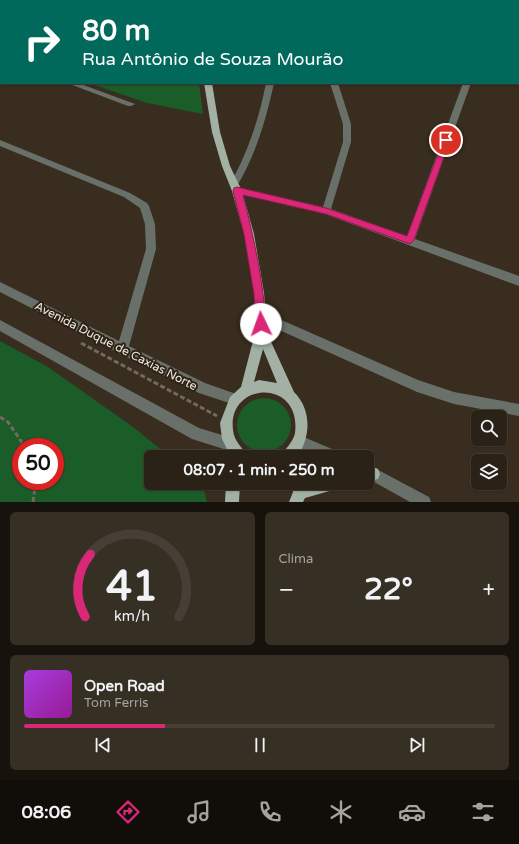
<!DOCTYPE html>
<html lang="pt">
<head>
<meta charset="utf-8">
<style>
	:root { --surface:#2a2216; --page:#362f23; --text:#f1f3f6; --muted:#a5a4a1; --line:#463f35; --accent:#db2777 }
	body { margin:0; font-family:"Varela Round",sans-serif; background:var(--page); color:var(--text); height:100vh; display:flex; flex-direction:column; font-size:15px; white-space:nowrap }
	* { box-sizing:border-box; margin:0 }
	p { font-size:13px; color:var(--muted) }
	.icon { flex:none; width:22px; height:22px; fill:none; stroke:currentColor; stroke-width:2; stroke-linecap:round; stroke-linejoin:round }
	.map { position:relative; height:502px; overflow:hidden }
	.panel { display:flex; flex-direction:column; gap:10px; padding:10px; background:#17130c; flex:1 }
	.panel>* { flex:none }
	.hud { position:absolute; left:0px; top:0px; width:519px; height:84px; box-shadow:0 1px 3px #0004,0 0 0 1px var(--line); background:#00695c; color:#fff; overflow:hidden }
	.buttons { position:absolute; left:471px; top:410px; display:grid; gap:8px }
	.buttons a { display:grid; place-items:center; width:36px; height:36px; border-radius:6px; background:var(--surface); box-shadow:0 1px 3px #0004,0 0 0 1px var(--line); font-size:20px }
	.speed { position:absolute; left:12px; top:438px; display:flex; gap:8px; font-size:20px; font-weight:700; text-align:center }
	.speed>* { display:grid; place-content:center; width:52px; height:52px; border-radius:50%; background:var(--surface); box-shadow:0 1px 3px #0004,0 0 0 1px var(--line); line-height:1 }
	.speed .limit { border:6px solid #d22; background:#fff; color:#111 }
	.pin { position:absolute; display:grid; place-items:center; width:34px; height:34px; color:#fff; margin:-17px; border:2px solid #fff; border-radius:50%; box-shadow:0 1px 4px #0007 }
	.me { position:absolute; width:44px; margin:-22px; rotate:357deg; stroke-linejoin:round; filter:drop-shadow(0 0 3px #0008) }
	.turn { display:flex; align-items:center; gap:14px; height:84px; padding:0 16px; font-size:18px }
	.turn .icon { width:52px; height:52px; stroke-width:2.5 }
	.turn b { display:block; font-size:28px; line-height:34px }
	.big { font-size:30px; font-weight:700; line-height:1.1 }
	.panel .tile { flex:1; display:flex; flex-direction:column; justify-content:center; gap:6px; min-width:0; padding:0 14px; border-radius:6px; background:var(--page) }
	.panel .dial { align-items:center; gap:0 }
	.dial svg { height:104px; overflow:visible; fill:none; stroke:var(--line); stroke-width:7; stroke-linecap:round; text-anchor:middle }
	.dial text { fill:var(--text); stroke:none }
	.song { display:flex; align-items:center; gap:12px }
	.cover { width:48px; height:48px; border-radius:6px; background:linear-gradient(135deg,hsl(280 70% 55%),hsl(300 70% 35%)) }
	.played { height:4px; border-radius:2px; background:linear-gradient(90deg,var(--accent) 30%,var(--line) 30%) }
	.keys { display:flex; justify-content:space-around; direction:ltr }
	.heat { display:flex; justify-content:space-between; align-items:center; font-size:22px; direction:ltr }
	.panel .tiles { flex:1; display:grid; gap:10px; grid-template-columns:1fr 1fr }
	.tile:last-child { grid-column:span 2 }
	.trip { position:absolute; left:144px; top:450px; width:230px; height:40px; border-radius:6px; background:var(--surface); box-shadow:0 1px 3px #0004,0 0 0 1px var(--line); font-weight:700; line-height:40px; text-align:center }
	.menu { display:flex; height:64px; justify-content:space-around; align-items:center; background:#110e09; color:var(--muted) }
	.menu .icon { width:28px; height:28px }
	.menu .on { color:var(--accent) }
	.menu b { font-size:18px; color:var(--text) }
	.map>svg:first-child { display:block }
	.green { fill:#1b5d29; fill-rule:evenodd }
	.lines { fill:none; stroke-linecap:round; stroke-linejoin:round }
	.path { stroke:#73695c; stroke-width:3; stroke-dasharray:5 2.5; stroke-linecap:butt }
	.minor { fill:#69706a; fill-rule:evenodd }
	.major { fill:#a2b1a4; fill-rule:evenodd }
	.route { fill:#db2777; stroke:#8e194d }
	.labels { text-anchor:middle; stroke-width:4; stroke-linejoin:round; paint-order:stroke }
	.street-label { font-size:12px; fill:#efe8df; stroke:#2d2315 }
</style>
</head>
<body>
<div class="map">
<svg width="519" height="502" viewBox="0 0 519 502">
	<rect width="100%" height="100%" fill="#382d1e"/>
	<g class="green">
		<polygon points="89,83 199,83 203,114 147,103"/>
		<path d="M0 341 48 367 133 427 170 457H151V483H202L207 502H0ZM21 447H55V481H21Z"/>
		<circle cx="264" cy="425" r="27"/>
	</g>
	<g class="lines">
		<g class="path">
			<polyline points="81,343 217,416"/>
			<polyline points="0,417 8,422 25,447"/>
			<polyline points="33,502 36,481"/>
		</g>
		<g class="minor">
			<polygon points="306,0 312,0 313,1 307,1"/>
			<rect x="493" y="0" width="6" height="1"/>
			<rect x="0" y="20" width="1" height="4"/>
			<rect x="0" y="56" width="1" height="5"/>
			<rect x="518" y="77" width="1" height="4"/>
			<polygon points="67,83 78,83 135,104 131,106 128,106"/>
			<path d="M266 83H274C266 120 256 154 237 186H231L230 184C248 152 259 119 266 83Z"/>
			<polygon points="330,83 338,83 351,124 351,142 331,209 407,236 463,83 471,83 415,239 519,276 519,286 325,214 234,193 232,191 237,188 323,207 343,142 343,124"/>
			<polygon points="0,140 130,193 147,203 149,206 155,224 156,249 129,346 205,383 239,395 241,399 239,403 235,405 199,393 123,355 118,354 117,352 0,292 0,282 119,341 146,249 145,224 140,208 124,197 0,146"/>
			<polygon points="261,311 418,380 454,392 519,404 519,416 454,404 417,392 257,320 255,316 257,312"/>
			<polygon points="0,320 199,428 235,439 237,444 235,449 230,451 192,439 0,331"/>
			<polygon points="299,435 339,452 341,457 318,457 294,447 292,442 294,437"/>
			<polygon points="367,464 429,497 431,502 410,502 367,478"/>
		</g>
		<g class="major">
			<polygon points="155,0 163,0 164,1 156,1"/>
			<path d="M204 83H212L220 132 230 166 242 191 254 234 264 293 267 333 294 392C312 410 311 437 297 457H281C285 448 293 443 295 433 302 378 227 381 233 430 234 442 243 447 247 457H231L222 439 220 423 230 397 241 387 255 333 254 293 244 234 232 191 222 166 212 132ZM263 349 277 383 259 380 254 382Z"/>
			<polygon points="373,467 378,469 380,474 378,479 367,482 367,468"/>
			<polygon points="226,483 240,483 239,502 225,502"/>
			<polygon points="291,483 342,483 340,488 305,498 303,502 289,502 293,492"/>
		</g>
	</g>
	<path class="route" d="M444 138H449L450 140 414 240 410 244 326 214 243 195C254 238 263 280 266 324L264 328 261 329 257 328 254 294 244 234 233 191 234 188 237 187 326 208 407 236Z"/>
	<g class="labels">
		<g class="street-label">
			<text transform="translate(116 346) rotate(27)" y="4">Avenida Duque de Caxias Norte</text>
		</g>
	</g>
</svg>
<div class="buttons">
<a><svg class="icon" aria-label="search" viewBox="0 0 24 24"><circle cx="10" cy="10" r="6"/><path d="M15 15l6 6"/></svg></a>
<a><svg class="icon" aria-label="layers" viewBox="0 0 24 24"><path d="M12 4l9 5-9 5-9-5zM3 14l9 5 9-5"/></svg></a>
</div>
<div class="speed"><div class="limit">50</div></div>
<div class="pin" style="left:446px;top:140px;background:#d93025"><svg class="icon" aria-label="arrive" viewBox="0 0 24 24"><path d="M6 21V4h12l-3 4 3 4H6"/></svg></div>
<svg class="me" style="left:261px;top:324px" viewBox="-20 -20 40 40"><circle r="19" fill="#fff"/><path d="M0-13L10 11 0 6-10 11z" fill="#db2777"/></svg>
<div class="trip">08:07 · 1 min · 250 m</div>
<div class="hud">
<div class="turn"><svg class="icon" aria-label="right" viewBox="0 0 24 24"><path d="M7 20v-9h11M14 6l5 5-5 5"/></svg><div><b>80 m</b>Rua Antônio de Souza Mourão</div></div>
</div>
</div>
<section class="panel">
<div class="tiles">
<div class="tile dial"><svg viewBox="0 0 100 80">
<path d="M14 69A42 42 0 1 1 86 69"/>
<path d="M14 69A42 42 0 0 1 18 21" stroke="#db2777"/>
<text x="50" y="56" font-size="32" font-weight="700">41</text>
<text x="50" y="72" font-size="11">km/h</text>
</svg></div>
<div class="tile"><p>Clima</p>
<div class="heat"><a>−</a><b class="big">22°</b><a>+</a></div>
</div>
<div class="tile">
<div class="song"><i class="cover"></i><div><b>Open Road</b><p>Tom Ferris</p></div></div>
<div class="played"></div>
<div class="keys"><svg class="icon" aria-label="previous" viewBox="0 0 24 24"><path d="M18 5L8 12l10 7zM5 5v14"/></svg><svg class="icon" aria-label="pause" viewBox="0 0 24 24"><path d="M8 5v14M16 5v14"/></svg><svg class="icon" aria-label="next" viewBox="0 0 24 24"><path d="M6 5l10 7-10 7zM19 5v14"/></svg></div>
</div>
</div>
</section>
<nav class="menu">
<b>08:06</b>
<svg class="icon on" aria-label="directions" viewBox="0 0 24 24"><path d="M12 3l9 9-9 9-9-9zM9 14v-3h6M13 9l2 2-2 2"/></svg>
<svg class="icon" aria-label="music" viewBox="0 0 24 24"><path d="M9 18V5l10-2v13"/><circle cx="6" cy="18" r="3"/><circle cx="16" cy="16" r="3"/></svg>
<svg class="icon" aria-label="phone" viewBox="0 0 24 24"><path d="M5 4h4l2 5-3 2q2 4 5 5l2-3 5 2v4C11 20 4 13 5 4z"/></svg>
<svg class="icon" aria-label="climate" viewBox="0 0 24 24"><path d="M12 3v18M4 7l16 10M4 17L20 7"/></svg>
<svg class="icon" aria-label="car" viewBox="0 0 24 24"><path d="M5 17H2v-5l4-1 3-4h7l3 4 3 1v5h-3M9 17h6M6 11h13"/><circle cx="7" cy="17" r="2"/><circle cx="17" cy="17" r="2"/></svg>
<svg class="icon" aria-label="filters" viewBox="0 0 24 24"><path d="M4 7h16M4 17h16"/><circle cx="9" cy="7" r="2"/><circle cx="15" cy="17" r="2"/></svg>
</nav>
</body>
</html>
